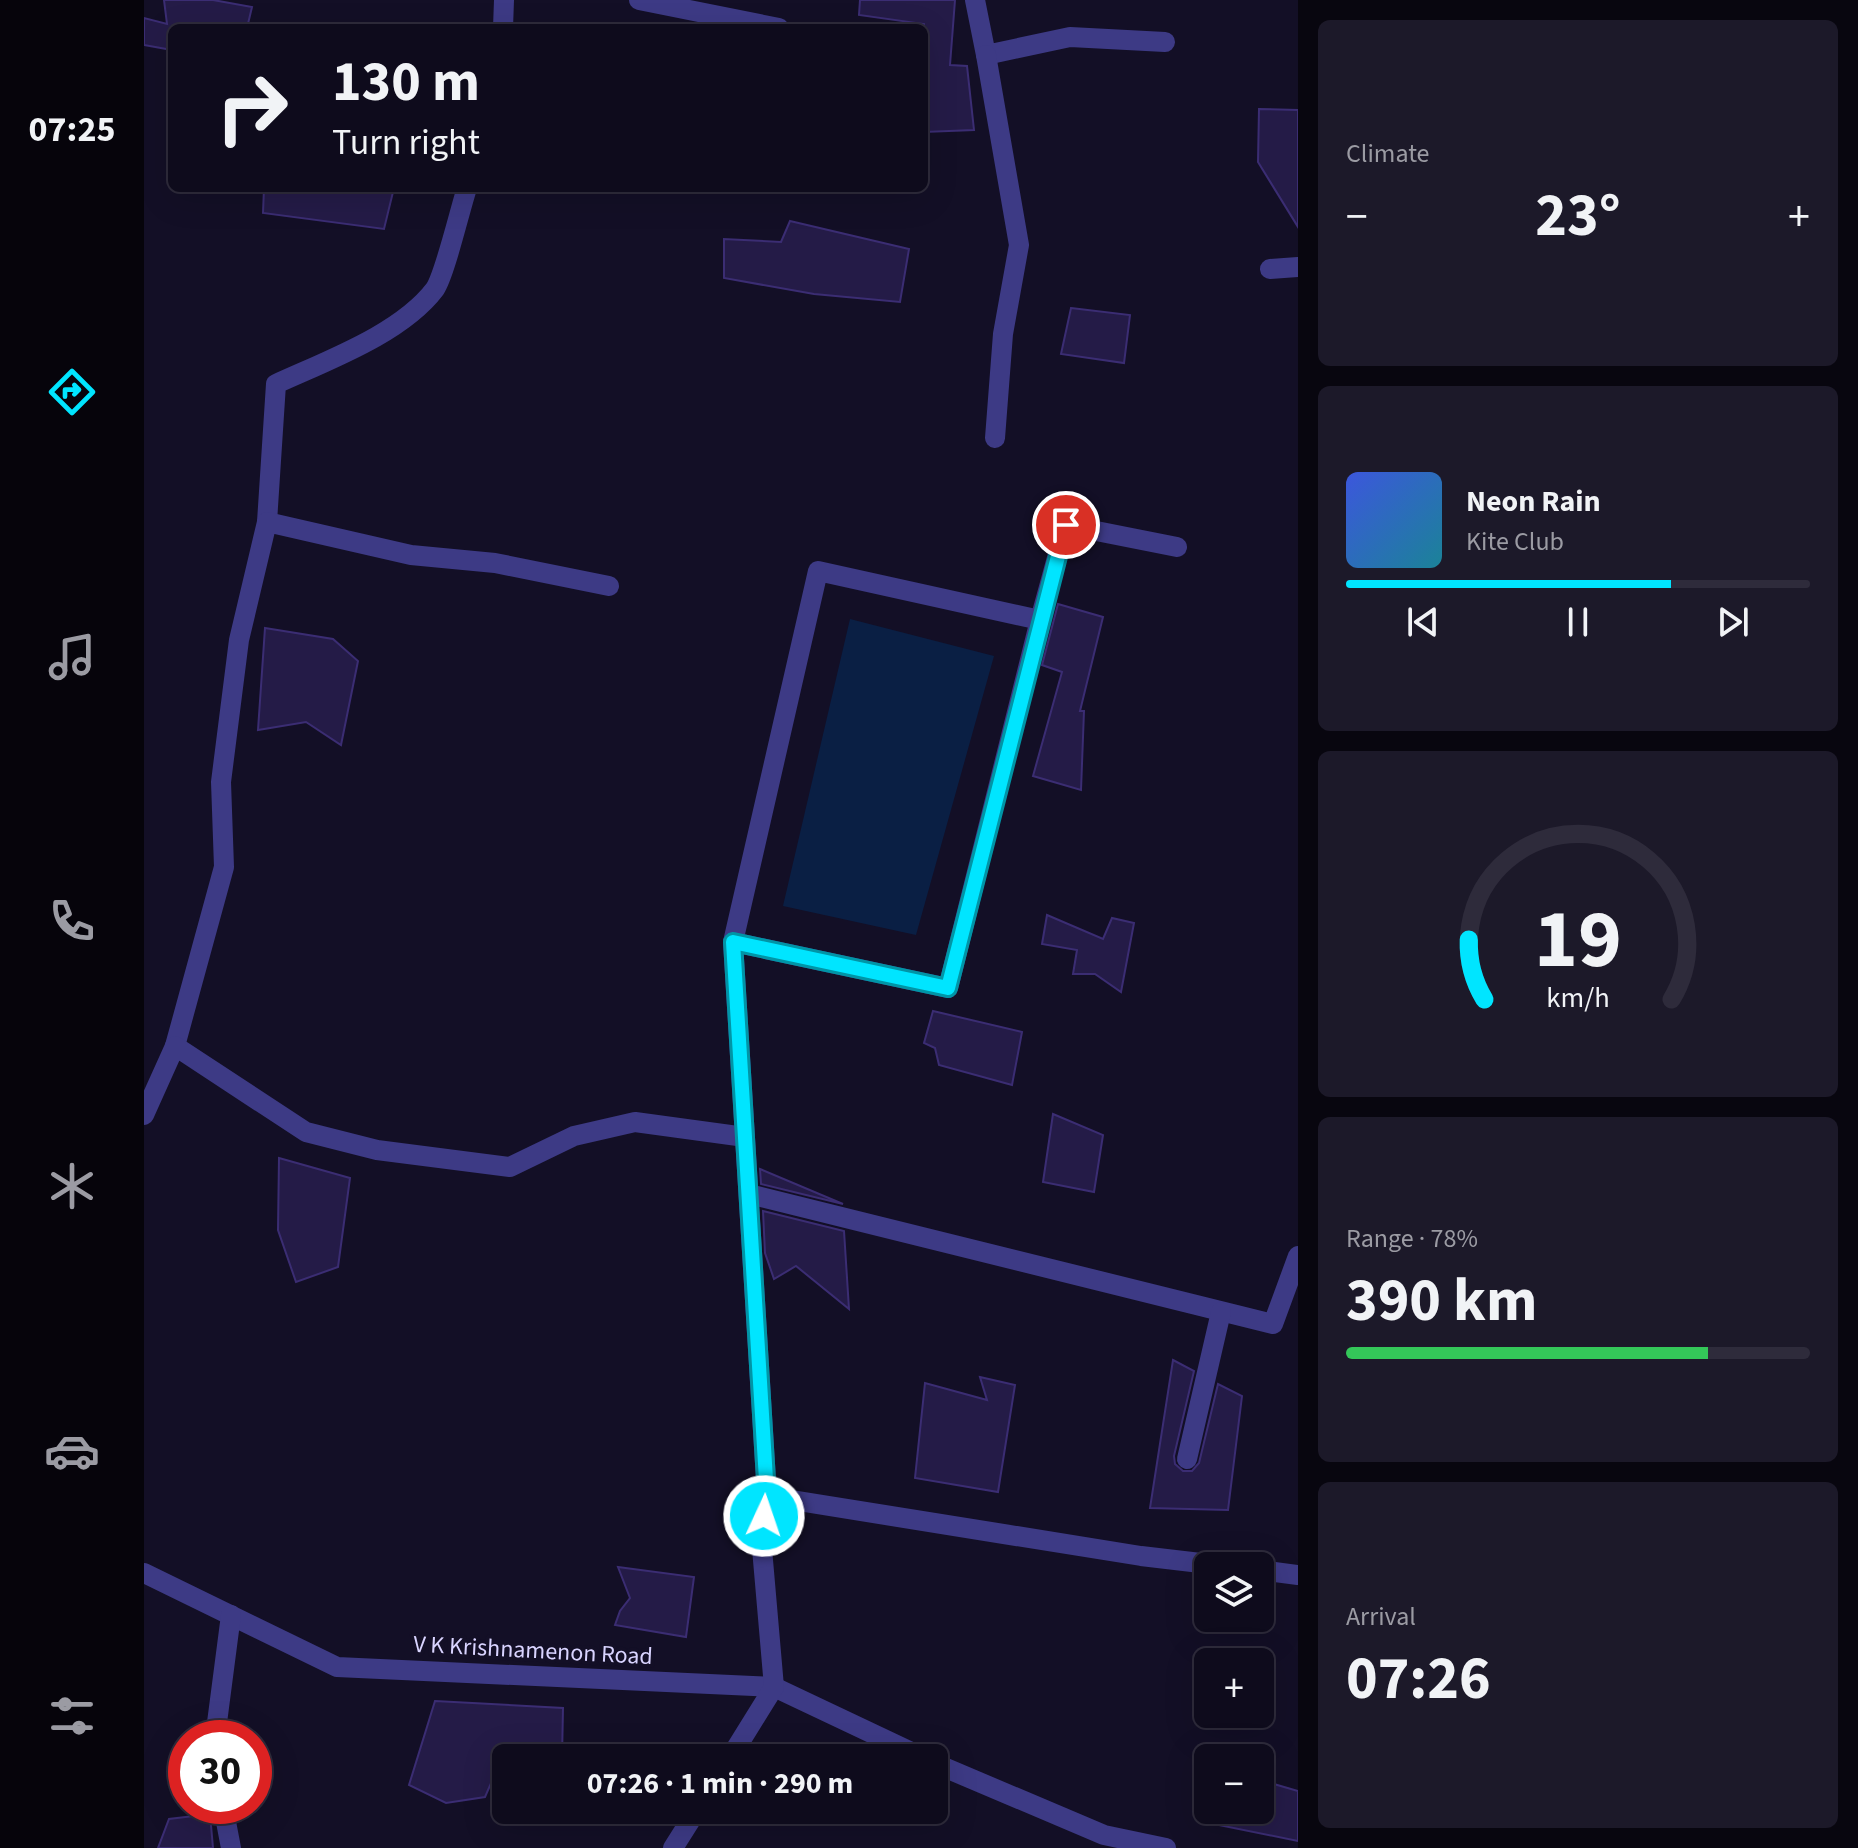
<!DOCTYPE html>
<html lang="en">
<head>
<meta charset="utf-8">
<style>
	:root { --surface:#0e0b1c; --page:#1c1929; --text:#f1f3f6; --muted:#9b9ba3; --line:#2e2b3b; --accent:#00e5ff }
	body { margin:0; font-family:"Source Sans 3",sans-serif; background:var(--page); color:var(--text); height:100vh; display:flex; flex-direction:column; font-size:30px; white-space:nowrap }
	* { box-sizing:border-box; margin:0 }
	p { font-size:26px; color:var(--muted) }
	.icon { flex:none; width:44px; height:44px; fill:none; stroke:currentColor; stroke-width:2; stroke-linecap:round; stroke-linejoin:round }
	.map { position:relative; flex:1; overflow:hidden }
	.side { display:flex; flex-direction:column; gap:20px; padding:20px; background:#08060f; width:560px }
	.side>* { flex:none }
	.banner { position:absolute; left:24px; top:24px; width:760px; height:168px; border-radius:12px; box-shadow:0 8px 32px #0002,0 0 0 2px var(--line); background:#0e0b1c; color:var(--text); overflow:hidden }
	.tools { position:absolute; left:1050px; top:1552px; display:grid; gap:16px }
	.tools a { display:grid; place-items:center; width:80px; height:80px; border-radius:12px; background:var(--surface); box-shadow:0 8px 32px #0002,0 0 0 2px var(--line); font-size:40px }
	.speed { position:absolute; left:24px; top:1720px; display:flex; gap:16px; font-size:40px; font-weight:700; text-align:center }
	.speed>* { display:grid; place-content:center; width:104px; height:104px; border-radius:50%; background:var(--surface); box-shadow:0 8px 32px #0002,0 0 0 2px var(--line); line-height:1 }
	.speed .limit { border:12px solid #d22; background:#fff; color:#111 }
	.pin { position:absolute; display:grid; place-items:center; width:68px; height:68px; color:#fff; margin:-34px; border:4px solid #fff; border-radius:50%; box-shadow:0 2px 8px #0007 }
	.me { position:absolute; width:88px; margin:-44px; rotate:3deg; stroke-linejoin:round; filter:drop-shadow(0 0 6px #0008) }
	.turn { display:flex; align-items:center; gap:28px; height:168px; padding:0 32px; font-size:36px }
	.turn .icon { width:104px; height:104px; stroke-width:2.5 }
	.turn b { display:block; font-size:56px; line-height:68px }
	.big { font-size:60px; font-weight:700; line-height:1.1 }
	.side .widget { flex:1; display:flex; flex-direction:column; justify-content:center; gap:12px; min-width:0; padding:0 28px; border-radius:12px; background:var(--page) }
	.side .dial { align-items:center; gap:0 }
	.dial svg { height:208px; overflow:visible; fill:none; stroke:var(--line); stroke-width:7; stroke-linecap:round; text-anchor:middle }
	.dial text { fill:var(--text); stroke:none }
	.song { display:flex; align-items:center; gap:24px }
	.cover { width:96px; height:96px; border-radius:12px; background:linear-gradient(135deg,hsl(230 70% 55%),hsl(190 70% 35%)) }
	.played { height:8px; border-radius:4px; background:linear-gradient(90deg,var(--accent) 70%,var(--line) 70%) }
	.keys { display:flex; justify-content:space-around; direction:ltr }
	.heat { display:flex; justify-content:space-between; align-items:center; font-size:44px; direction:ltr }
	.charge { height:12px; border-radius:6px; background:linear-gradient(90deg,#34c759 78%,var(--line) 0) }
	.trip { position:absolute; left:348px; top:1744px; width:456px; height:80px; border-radius:12px; background:var(--surface); box-shadow:0 8px 32px #0002,0 0 0 2px var(--line); font-weight:700; line-height:80px; text-align:center }
	main { display:flex; flex:1; min-height:0 }
	.tabs { display:flex; flex-direction:column; width:144px; justify-content:space-around; align-items:center; background:#06040b; color:var(--muted) }
	.tabs .icon { width:56px; height:56px }
	.tabs .active { color:var(--accent) }
	.tabs b { font-size:36px; color:var(--text) }
	.map>svg:first-child { display:block }
	.water { fill:#0a1f44 }
	.building { fill:#241b47; stroke:#3b2d73; stroke-width:2 }
	.lines { fill:none; stroke-linecap:round; stroke-linejoin:round }
	.minor { stroke:#3d3a85; stroke-width:20 }
	.route-casing { stroke:#0095a6; stroke-width:20 }
	.route { stroke:#00e5ff; stroke-width:14 }
	.labels { text-anchor:middle; stroke-width:8; stroke-linejoin:round; paint-order:stroke }
	.street-label { font-size:24px; fill:#d9d4ff; stroke:#130f26 }
</style>
</head>
<body>
<main>
<nav class="tabs">
<b>07:25</b>
<svg class="icon active" aria-label="directions" viewBox="0 0 24 24"><path d="M12 3l9 9-9 9-9-9zM9 14v-3h6M13 9l2 2-2 2"/></svg>
<svg class="icon" aria-label="music" viewBox="0 0 24 24"><path d="M9 18V5l10-2v13"/><circle cx="6" cy="18" r="3"/><circle cx="16" cy="16" r="3"/></svg>
<svg class="icon" aria-label="phone" viewBox="0 0 24 24"><path d="M5 4h4l2 5-3 2q2 4 5 5l2-3 5 2v4C11 20 4 13 5 4z"/></svg>
<svg class="icon" aria-label="climate" viewBox="0 0 24 24"><path d="M12 3v18M4 7l16 10M4 17L20 7"/></svg>
<svg class="icon" aria-label="car" viewBox="0 0 24 24"><path d="M5 17H2v-5l4-1 3-4h7l3 4 3 1v5h-3M9 17h6M6 11h13"/><circle cx="7" cy="17" r="2"/><circle cx="17" cy="17" r="2"/></svg>
<svg class="icon" aria-label="filters" viewBox="0 0 24 24"><path d="M4 7h16M4 17h16"/><circle cx="9" cy="7" r="2"/><circle cx="15" cy="17" r="2"/></svg>
</nav>
<div class="map">
<svg width="1154" height="1848" viewBox="0 0 1154 1848">
	<rect width="100%" height="100%" fill="#130f26"/>
	<polygon class="water" points="706,619 850,656 772,935 639,906"/>
	<g class="building">
		<polygon points="20,0 69,0 108,7 103,28 28,28 28,50 0,45 0,18 23,24"/>
		<polygon points="716,0 811,0 806,65 823,66 830,130 780,132 780,24 715,15"/>
		<polygon points="1115,109 1154,110 1154,227 1114,162"/>
		<polygon points="120,188 233,188 249,192 240,229 119,213"/>
		<polygon points="646,221 765,249 756,302 670,294 580,278 580,239 637,242"/>
		<polygon points="927,308 986,315 980,363 917,354"/>
		<polygon points="914,604 959,617 936,711 940,711 937,790 889,776 918,672 898,665"/>
		<polygon points="121,628 189,639 214,661 197,745 162,722 114,730"/>
		<polygon points="903,915 959,939 968,918 990,923 977,992 951,974 929,974 933,950 898,944"/>
		<polygon points="789,1011 878,1032 868,1085 795,1065 791,1048 780,1043"/>
		<polygon points="909,1114 959,1135 950,1192 899,1182"/>
		<polygon points="135,1158 206,1178 194,1267 152,1282 134,1230"/>
		<polygon points="616,1169 699,1204 617,1184"/>
		<polygon points="619,1211 700,1231 705,1309 652,1266 630,1279 621,1253"/>
		<polygon points="1029,1360 1050,1371 1030,1456 1031,1464 1039,1471 1048,1471 1055,1463 1074,1384 1098,1396 1084,1510 1006,1508"/>
		<polygon points="836,1377 871,1385 854,1492 771,1478 781,1383 843,1400"/>
		<polygon points="474,1567 550,1577 542,1637 471,1625 476,1611 486,1598"/>
		<polygon points="291,1701 419,1708 418,1758 362,1758 362,1774 351,1774 341,1797 302,1803 265,1785"/>
		<polygon points="1116,1780 1154,1791 1154,1841 1055,1821 1056,1810 1116,1810"/>
		<polygon points="66,1814 69,1848 14,1848 25,1819"/>
	</g>
	<g class="lines">
		<g class="minor">
			<polyline points="495,0 635,28"/>
			<polyline points="831,0 842,55 926,37 1021,42"/>
			<polyline points="359,28 360,0"/>
			<polyline points="842,55 875,245 859,334 851,438"/>
			<polyline points="1126,269 1154,267"/>
			<path d="M123 522 132 384C182 361 257 334 291 289 301 274 316 209 323 188"/>
			<polyline points="1033,547 922,525 896,620 674,571 589,942 623,1496 997,1556 1082,1566"/>
			<polyline points="589,942 804,988 896,620"/>
			<polyline points="31,1046 80,867 77,782 95,640 123,522 267,555 351,563 465,586"/>
			<polyline points="0,1115 31,1046 162,1132 233,1150 366,1167 430,1136 491,1122 601,1137"/>
			<polyline points="605,1194 1129,1324 1154,1256"/>
			<polyline points="1043,1459 1077,1312"/>
			<polyline points="1116,1570 1154,1575"/>
			<polyline points="0,1573 193,1667 630,1687 780,1758"/>
			<polyline points="71,1738 87,1615"/>
			<polyline points="586,1758 630,1687 617,1537 623,1496"/>
			<polyline points="790,1763 960,1835 1022,1848"/>
			<polyline points="79,1806 87,1848"/>
			<polyline points="529,1848 553,1810"/>
		</g>
	</g>
	<g class="lines">
		<defs>
			<polyline id="route" points="620,1516 623,1496 589,942 804,988 922,525"/>
		</defs>
		<use href="#route" class="route-casing"/>
		<use href="#route" class="route"/>
	</g>
	<g class="labels">
		<g class="street-label">
			<text transform="translate(389 1650) rotate(3)" y="8">V K Krishnamenon Road</text>
		</g>
	</g>
</svg>
<div class="tools">
<a><svg class="icon" aria-label="layers" viewBox="0 0 24 24"><path d="M12 4l9 5-9 5-9-5zM3 14l9 5 9-5"/></svg></a>
<a>+</a>
<a>−</a>
</div>
<div class="speed"><div class="limit">30</div></div>
<div class="pin" style="left:922px;top:525px;background:#d93025"><svg class="icon" aria-label="arrive" viewBox="0 0 24 24"><path d="M6 21V4h12l-3 4 3 4H6"/></svg></div>
<svg class="me" style="left:620px;top:1516px" viewBox="-20 -20 40 40"><circle r="17" fill="#00e5ff" stroke="#fff" stroke-width="3"/><path d="M0-11L8 9 0 5-8 9z" fill="#fff"/></svg>
<div class="trip">07:26 · 1 min · 290 m</div>
<div class="banner">
<div class="turn"><svg class="icon" aria-label="right" viewBox="0 0 24 24"><path d="M7 20v-9h11M14 6l5 5-5 5"/></svg><div><b>130 m</b>Turn right</div></div>
</div>
</div>
<section class="side">
<div class="widget"><p>Climate</p>
<div class="heat"><a>−</a><b class="big">23°</b><a>+</a></div>
</div>
<div class="widget">
<div class="song"><i class="cover"></i><div><b>Neon Rain</b><p>Kite Club</p></div></div>
<div class="played"></div>
<div class="keys"><svg class="icon" aria-label="previous" viewBox="0 0 24 24"><path d="M18 5L8 12l10 7zM5 5v14"/></svg><svg class="icon" aria-label="pause" viewBox="0 0 24 24"><path d="M8 5v14M16 5v14"/></svg><svg class="icon" aria-label="next" viewBox="0 0 24 24"><path d="M6 5l10 7-10 7zM19 5v14"/></svg></div>
</div>
<div class="widget dial"><svg viewBox="0 0 100 80">
<path d="M14 69A42 42 0 1 1 86 69"/>
<path d="M14 69A42 42 0 0 1 8 46" stroke="#00e5ff"/>
<text x="50" y="56" font-size="32" font-weight="700">19</text>
<text x="50" y="72" font-size="11">km/h</text>
</svg></div>
<div class="widget"><p>Range · 78%</p><b class="big">390 km</b><div class="charge"></div></div>
<div class="widget"><p>Arrival</p><b class="big">07:26</b></div>
</section>
</main>
</body>
</html>
